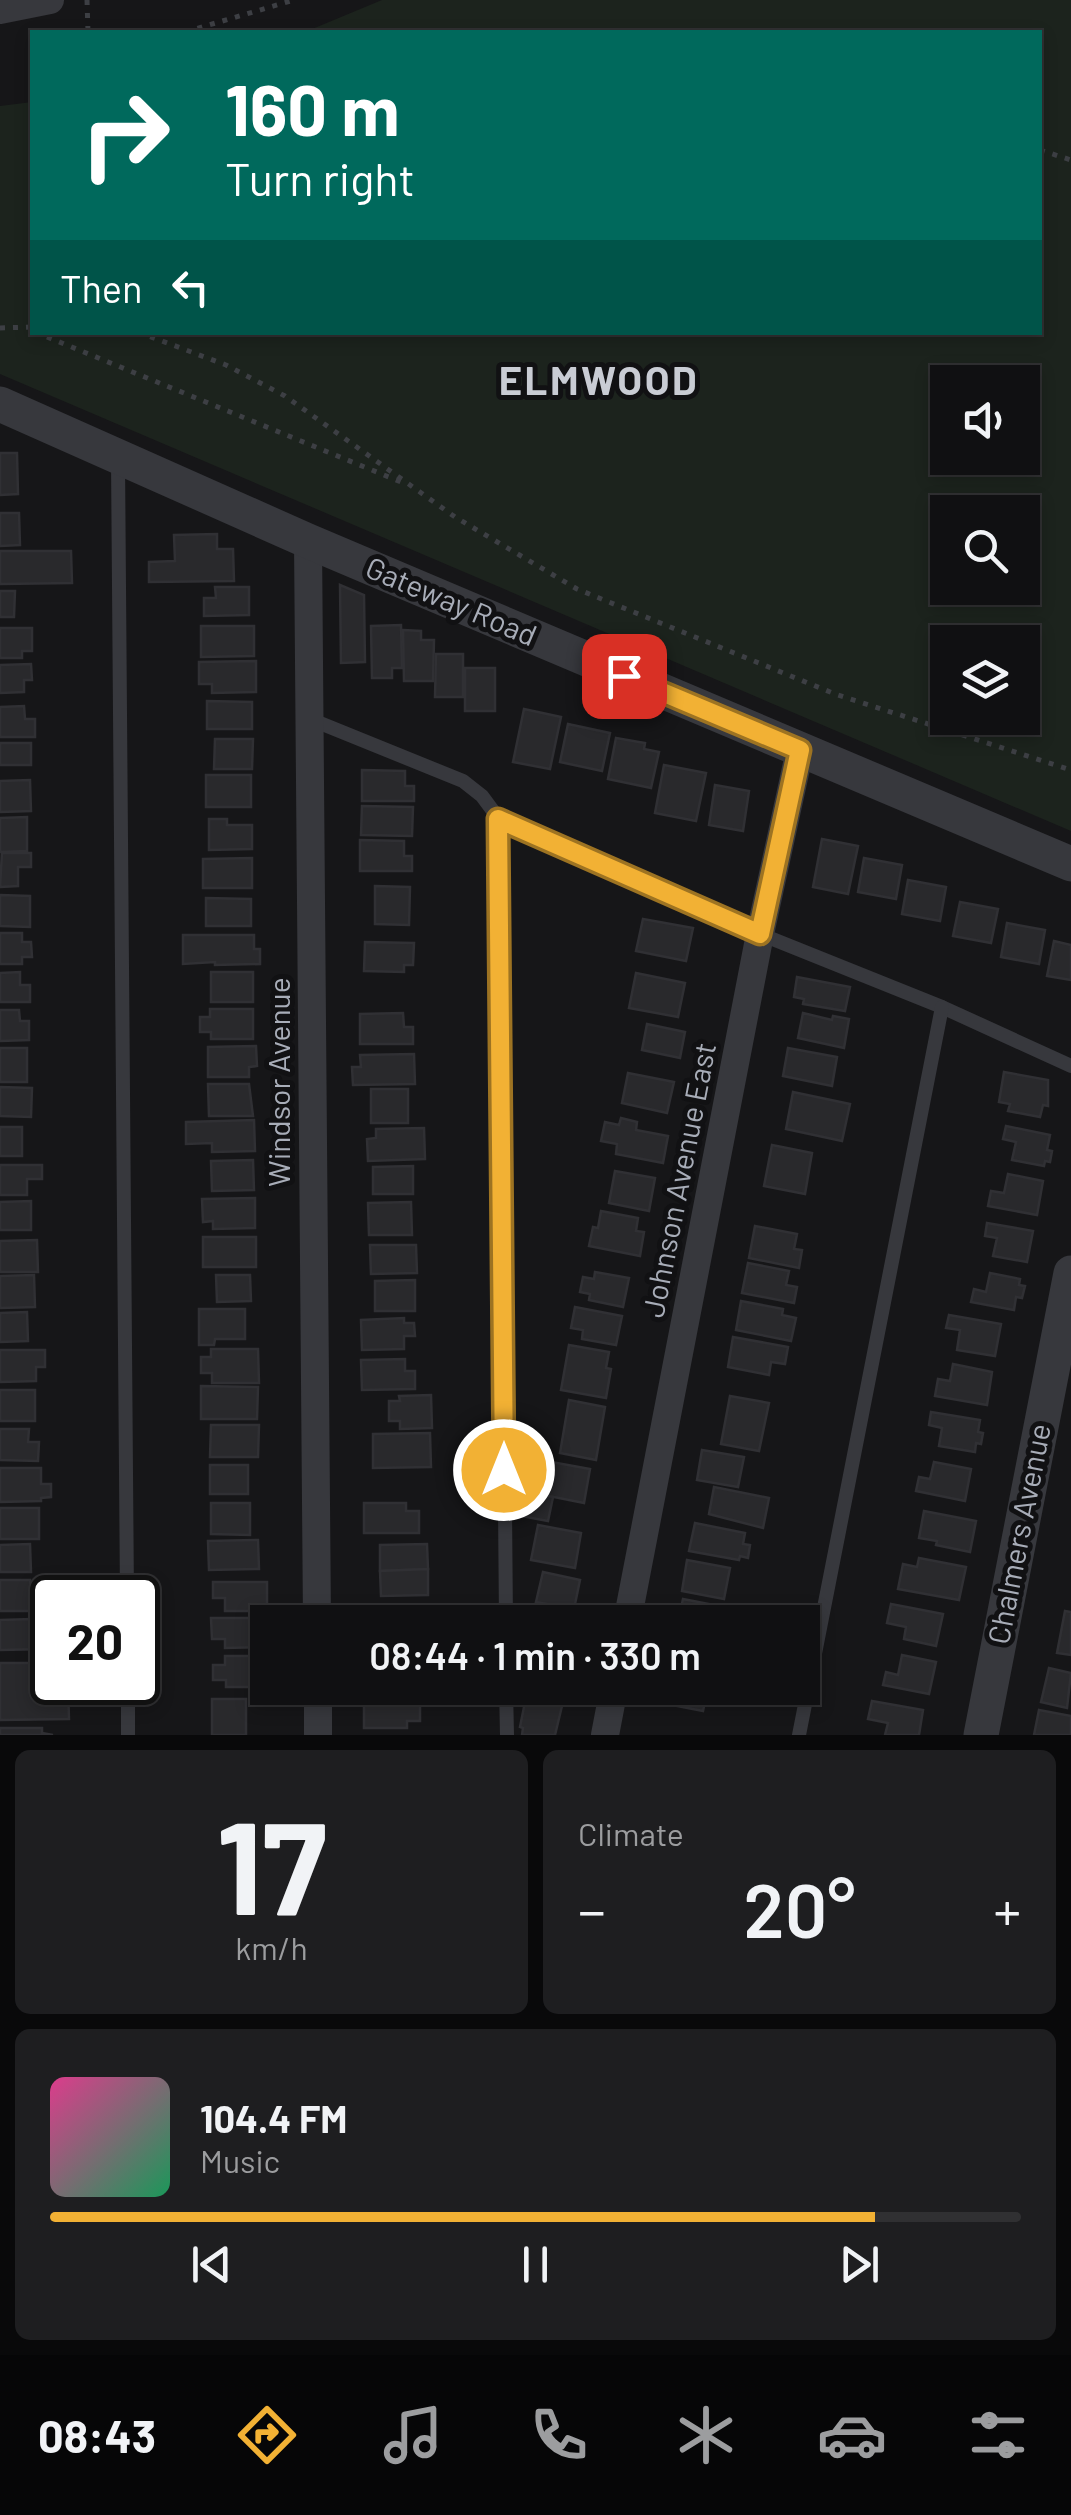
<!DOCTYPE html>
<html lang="en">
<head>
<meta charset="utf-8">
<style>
	:root { --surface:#101012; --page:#1e1e20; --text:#f1f3f6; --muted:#9c9d9f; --line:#303032; --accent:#f2b134 }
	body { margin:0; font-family:Barlow,sans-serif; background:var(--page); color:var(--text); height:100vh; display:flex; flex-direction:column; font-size:38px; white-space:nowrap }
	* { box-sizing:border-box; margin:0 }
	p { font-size:32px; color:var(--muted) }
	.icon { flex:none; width:55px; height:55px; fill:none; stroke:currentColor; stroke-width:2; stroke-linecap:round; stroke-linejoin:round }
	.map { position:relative; height:1735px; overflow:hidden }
	.panel { display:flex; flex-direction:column; gap:15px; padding:15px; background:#09090a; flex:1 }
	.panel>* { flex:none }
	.hud { position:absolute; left:30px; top:30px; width:1012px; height:305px; border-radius:0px; box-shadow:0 5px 15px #0003,0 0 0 2px var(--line); background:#00695c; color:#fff; overflow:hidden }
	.fabs { position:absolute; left:930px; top:365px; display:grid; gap:20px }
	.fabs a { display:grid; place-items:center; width:110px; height:110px; border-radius:0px; background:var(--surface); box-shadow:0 5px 15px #0003,0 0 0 2px var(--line); font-size:50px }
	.speed { position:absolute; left:30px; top:1575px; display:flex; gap:20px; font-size:50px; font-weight:700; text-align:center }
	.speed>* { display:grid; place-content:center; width:130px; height:130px; border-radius:50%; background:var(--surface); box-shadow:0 5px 15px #0003,0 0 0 2px var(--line); line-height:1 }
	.speed .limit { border:5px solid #111; border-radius:15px; background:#fff; color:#111 }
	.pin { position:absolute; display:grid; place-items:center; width:85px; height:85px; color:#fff; margin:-42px; border-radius:20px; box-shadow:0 5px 15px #0006 }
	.me { position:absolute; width:110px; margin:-55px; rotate:0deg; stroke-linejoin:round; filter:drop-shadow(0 0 8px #0008) }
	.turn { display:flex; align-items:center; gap:35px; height:210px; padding:0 30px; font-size:45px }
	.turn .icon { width:130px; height:130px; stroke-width:2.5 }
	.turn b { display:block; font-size:70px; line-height:85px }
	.then { display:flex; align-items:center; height:95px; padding:0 30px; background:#0003; gap:20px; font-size:38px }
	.big { font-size:75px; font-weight:600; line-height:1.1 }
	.panel .card { flex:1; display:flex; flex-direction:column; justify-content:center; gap:15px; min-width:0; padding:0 35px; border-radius:15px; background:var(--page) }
	.panel .dial { align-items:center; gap:0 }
	.dial b { font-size:130px; line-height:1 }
	.song { display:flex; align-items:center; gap:30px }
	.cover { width:120px; height:120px; border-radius:15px; background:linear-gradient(135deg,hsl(330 70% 55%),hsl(150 70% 35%)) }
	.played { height:10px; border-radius:5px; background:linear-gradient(90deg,var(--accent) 85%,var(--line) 85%) }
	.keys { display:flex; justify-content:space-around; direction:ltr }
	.heat { display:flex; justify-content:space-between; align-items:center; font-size:55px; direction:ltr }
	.panel .tiles { flex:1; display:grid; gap:15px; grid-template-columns:1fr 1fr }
	.card:last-child { grid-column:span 2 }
	.trip { position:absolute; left:250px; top:1605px; width:570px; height:100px; border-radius:0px; background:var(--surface); box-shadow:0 5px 15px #0003,0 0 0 2px var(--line); font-weight:600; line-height:100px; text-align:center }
	.tabs { display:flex; height:160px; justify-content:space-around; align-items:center; background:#060607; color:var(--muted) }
	.tabs .icon { width:70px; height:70px }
	.tabs .active { color:var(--accent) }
	.tabs b { font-size:45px; color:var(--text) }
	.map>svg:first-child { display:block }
	.green { fill:#1c231d; fill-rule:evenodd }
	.building { fill:#29292c; stroke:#303034; stroke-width:2.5 }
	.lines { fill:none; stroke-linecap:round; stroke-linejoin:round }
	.path { stroke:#3d3f44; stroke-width:5; stroke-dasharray:5 8; stroke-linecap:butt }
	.service { stroke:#37383d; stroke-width:14 }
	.minor { stroke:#37383d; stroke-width:28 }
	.tertiary { stroke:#37383d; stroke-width:35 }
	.route-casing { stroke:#9d7322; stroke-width:25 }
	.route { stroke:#f2b134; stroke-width:18 }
	.labels { text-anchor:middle; stroke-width:10; stroke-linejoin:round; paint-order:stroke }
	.street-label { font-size:30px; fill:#a8adb8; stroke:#111113 }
	.district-label { font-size:40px; font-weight:bold; letter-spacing:2.5px; fill:#c9ccd4; stroke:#111113 }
</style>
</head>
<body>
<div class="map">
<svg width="1071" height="1735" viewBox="0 0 1071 1735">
	<rect width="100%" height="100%" fill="#161618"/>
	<path class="green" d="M382 0H1071V831L0 374V106L32 102V332H1040V32H305ZM1022 382V458H948V382ZM1022 512V588H948V512ZM948 642H1022V718H948Z"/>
	<g class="building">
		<polygon points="0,453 17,453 18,494 0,495"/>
		<polygon points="0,513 19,513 20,545 0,546"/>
		<polygon points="217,534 217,549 233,549 234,581 149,582 149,562 175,561 174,535"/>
		<polygon points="0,551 71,551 72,583 0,584"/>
		<polygon points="340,585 364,595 365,662 341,663"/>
		<polygon points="215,587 249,587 249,615 204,616 204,598 216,598"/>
		<polygon points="0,591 15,591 14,617 0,617"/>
		<polygon points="401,625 402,668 392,668 392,678 372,678 371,626"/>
		<polygon points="201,626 254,626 254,656 201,657"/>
		<polygon points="0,628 32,628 32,651 22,651 22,658 0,658"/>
		<polygon points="403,630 421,631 421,640 434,640 433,681 404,681"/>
		<polygon points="436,654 463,654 463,697 435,697"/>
		<polygon points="256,661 256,692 212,693 212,684 199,684 199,662"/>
		<polygon points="31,664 32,680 24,680 24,692 0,693 0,665"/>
		<rect x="465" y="668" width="30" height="43"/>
		<polygon points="207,701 252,702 252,729 207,729"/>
		<polygon points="24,706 25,719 35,719 35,737 0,737 0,707"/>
		<polygon points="524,709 561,717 550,769 513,762"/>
		<polygon points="568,724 610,733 602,771 560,762"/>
		<polygon points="616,738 645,743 644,749 659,752 651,788 608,779"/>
		<polygon points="215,739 253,739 252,769 214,769"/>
		<rect x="0" y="743" width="31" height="22"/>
		<polygon points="664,765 706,773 696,821 655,813"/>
		<polygon points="362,770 405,771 405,786 414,786 414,801 362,801"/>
		<rect x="206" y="775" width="45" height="32"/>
		<polygon points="30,780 31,811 0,812 0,781"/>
		<polygon points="715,785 749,791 743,831 709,825"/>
		<polygon points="362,806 413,807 412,836 361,835"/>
		<polygon points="27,817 27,851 0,852 0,818"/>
		<polygon points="209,819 227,819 227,825 252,825 252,849 209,850"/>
		<polygon points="822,839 858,846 848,894 813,887"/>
		<polygon points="360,840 404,841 404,856 412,856 412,871 360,871"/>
		<polygon points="2,853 31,853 31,867 18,867 18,886 0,887"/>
		<polygon points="252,858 252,888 203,888 203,859"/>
		<polygon points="864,858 902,865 896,899 858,892"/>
		<polygon points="908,880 946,887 940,921 902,914"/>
		<polygon points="375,886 410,887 409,925 375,924"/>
		<polygon points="0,895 30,896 30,927 0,926"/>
		<polygon points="206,898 251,899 251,926 206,926"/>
		<polygon points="960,902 998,909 991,943 953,936"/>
		<polygon points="643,919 693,928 686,961 636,951"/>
		<polygon points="1007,923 1045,930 1039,964 1001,957"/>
		<polygon points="0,933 22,933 22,942 31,942 32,957 22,957 22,964 0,964"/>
		<polygon points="183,935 254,935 254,949 260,949 260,964 215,965 215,962 183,964"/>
		<polygon points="1054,941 1071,945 1071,980 1047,976"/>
		<polygon points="365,942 414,943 413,965 404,965 404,972 364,971"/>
		<polygon points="20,972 20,985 30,985 30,1002 0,1002 0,973"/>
		<rect x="211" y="972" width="42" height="30"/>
		<polygon points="636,973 685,983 678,1017 629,1008"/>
		<polygon points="797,977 850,987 845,1011 803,1004 804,999 794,997"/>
		<polygon points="210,1009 253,1009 253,1039 211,1039 211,1032 200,1032 200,1017 210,1017"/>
		<polygon points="0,1010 19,1010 20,1021 29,1021 29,1040 0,1041"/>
		<polygon points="403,1013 404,1027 413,1027 413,1044 360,1044 360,1014"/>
		<polygon points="803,1013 832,1020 833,1016 849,1019 844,1048 798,1038"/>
		<polygon points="647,1024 685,1032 680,1058 642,1050"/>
		<polygon points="256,1046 257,1066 249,1067 249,1077 208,1077 208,1047"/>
		<rect x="0" y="1048" width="27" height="34"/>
		<polygon points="788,1048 837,1057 832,1086 783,1076"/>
		<polygon points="414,1054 415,1084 353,1085 352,1067 361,1067 360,1055"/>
		<polygon points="1004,1072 1048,1080 1048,1106 1043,1105 1040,1117 1008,1111 1010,1104 999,1102"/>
		<polygon points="628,1073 674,1082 667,1113 622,1103"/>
		<polygon points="208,1084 249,1084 253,1116 209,1116"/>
		<polygon points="0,1087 32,1088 31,1117 0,1116"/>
		<rect x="371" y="1089" width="37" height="34"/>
		<polygon points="793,1092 850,1104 842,1141 786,1129"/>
		<polygon points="621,1118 637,1122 636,1130 668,1136 663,1163 616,1154 617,1144 601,1141 605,1122 619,1125"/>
		<polygon points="254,1120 255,1151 212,1152 212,1143 186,1144 186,1122"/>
		<polygon points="1006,1126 1050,1135 1047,1150 1052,1151 1050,1162 1045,1161 1044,1166 1012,1160 1016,1142 1003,1139"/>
		<rect x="0" y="1127" width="22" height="29"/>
		<polygon points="424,1128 425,1159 368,1161 367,1139 376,1138 376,1129"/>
		<polygon points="772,1145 812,1153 805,1194 764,1186"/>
		<polygon points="253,1160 254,1190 212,1191 211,1161"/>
		<polygon points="0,1165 42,1165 42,1179 27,1179 27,1195 0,1195"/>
		<polygon points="413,1166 413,1194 373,1194 373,1167"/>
		<polygon points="615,1171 655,1178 649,1211 609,1203"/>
		<polygon points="1008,1174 1043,1181 1037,1215 988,1206 991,1191 1004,1193"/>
		<polygon points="255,1198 255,1228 213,1229 213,1221 203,1222 202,1199"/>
		<polygon points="31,1201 31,1230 0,1230 0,1202"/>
		<polygon points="411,1202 412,1235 369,1235 368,1203"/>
		<polygon points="601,1211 638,1218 636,1231 644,1232 640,1256 589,1246 593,1227 598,1228"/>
		<polygon points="987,1223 1033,1231 1027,1262 993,1256 997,1238 985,1236"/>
		<polygon points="755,1226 797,1234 794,1249 802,1250 799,1268 749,1258"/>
		<rect x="203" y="1237" width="53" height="30"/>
		<polygon points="37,1240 38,1272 0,1272 0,1241"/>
		<polygon points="370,1245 416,1245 417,1273 371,1274"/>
		<polygon points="748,1263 789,1271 786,1285 797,1287 794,1303 742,1293"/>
		<polygon points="595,1272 629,1278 623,1307 589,1300 590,1294 580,1292 583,1277 594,1279"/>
		<polygon points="990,1273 1020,1279 1019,1285 1025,1286 1022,1298 1016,1297 1014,1310 971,1302 974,1289 986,1292"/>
		<polygon points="34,1275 35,1307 0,1308 0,1276"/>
		<polygon points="216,1275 250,1275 251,1301 217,1302"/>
		<polygon points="415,1280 415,1311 375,1311 375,1281"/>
		<polygon points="741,1301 783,1309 782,1315 796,1318 791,1341 736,1330"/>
		<polygon points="575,1307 622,1316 616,1345 582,1339 583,1330 571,1328"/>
		<polygon points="199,1309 245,1309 245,1339 215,1339 214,1345 199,1345"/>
		<polygon points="27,1312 28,1341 0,1342 0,1313"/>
		<polygon points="949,1315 1001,1324 995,1356 957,1350 960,1330 946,1328"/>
		<polygon points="404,1318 404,1323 414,1323 415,1336 404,1336 404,1349 362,1350 361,1320"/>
		<polygon points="733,1337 788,1347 785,1364 771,1362 769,1375 728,1367"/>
		<polygon points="569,1345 609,1352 606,1368 611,1369 606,1398 561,1390"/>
		<polygon points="211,1349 258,1349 259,1383 212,1383 212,1373 201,1373 201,1357 211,1357"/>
		<polygon points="0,1350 45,1350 45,1367 36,1367 36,1381 0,1382"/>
		<polygon points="405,1359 405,1371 415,1371 415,1389 362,1390 361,1360"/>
		<polygon points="953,1364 992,1372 987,1405 935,1396 938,1379 950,1381"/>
		<polygon points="201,1386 258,1387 257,1419 201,1419"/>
		<rect x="0" y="1390" width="35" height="31"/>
		<polygon points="431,1395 432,1428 400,1429 400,1421 389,1421 389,1401 400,1401 399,1396"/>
		<polygon points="730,1396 769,1403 759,1451 721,1444"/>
		<polygon points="569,1400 605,1407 596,1460 560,1453"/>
		<polygon points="931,1412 980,1420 978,1432 983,1433 981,1444 976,1443 975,1452 939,1446 942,1428 929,1425"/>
		<polygon points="211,1425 259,1425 258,1457 210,1457"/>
		<polygon points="0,1429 29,1429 28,1442 39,1442 38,1461 0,1460"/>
		<polygon points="430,1433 431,1467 373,1468 373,1434"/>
		<polygon points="702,1450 744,1457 738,1487 697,1480"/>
		<polygon points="546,1461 590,1469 584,1503 539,1494"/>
		<polygon points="934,1462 971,1469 965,1501 916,1491 919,1477 930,1479"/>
		<rect x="210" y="1465" width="38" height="29"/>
		<polygon points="0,1468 41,1468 41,1484 51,1484 51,1497 41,1498 41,1501 0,1502"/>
		<polygon points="522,1484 541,1487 539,1494 553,1497 548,1521 516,1515"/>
		<polygon points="714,1487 769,1498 763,1528 709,1514"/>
		<polygon points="211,1503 250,1503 250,1535 211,1534"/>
		<polygon points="364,1503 406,1503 406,1511 419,1511 419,1533 364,1533"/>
		<rect x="0" y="1508" width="39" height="31"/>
		<polygon points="924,1511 976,1521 970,1552 936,1545 937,1541 919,1538"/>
		<polygon points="695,1523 745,1533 743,1544 750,1545 748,1558 740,1556 739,1560 689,1551"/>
		<polygon points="538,1525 581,1533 575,1568 531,1560"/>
		<polygon points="258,1540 259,1569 209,1570 208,1541"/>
		<polygon points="30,1544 31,1572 0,1572 0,1545"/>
		<polygon points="427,1544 428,1569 380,1571 380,1545"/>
		<polygon points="919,1558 966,1567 959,1600 898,1589 903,1564 917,1567"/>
		<polygon points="687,1560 730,1568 724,1599 682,1591"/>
		<polygon points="428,1569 428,1595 381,1596 380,1571"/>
		<polygon points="543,1572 580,1580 574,1609 536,1602"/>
		<polygon points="0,1580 30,1580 31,1593 46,1593 46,1611 0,1611"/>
		<polygon points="213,1582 267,1582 267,1611 225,1611 225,1598 213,1598"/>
		<polygon points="683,1599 729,1608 727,1616 737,1618 736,1622 678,1622"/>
		<polygon points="891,1604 943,1614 936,1646 904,1639 906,1627 887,1623"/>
		<polygon points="525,1609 569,1618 568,1622 522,1622"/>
		<polygon points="1065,1611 1071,1612 1071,1655 1057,1653"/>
		<polygon points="365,1616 408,1617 408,1622 365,1622"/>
		<polygon points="211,1618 267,1618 267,1647 225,1648 225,1639 212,1639"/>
		<polygon points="31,1619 32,1630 46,1630 47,1649 0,1650 0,1620"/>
		<polygon points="902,1655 936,1662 929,1694 883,1685 886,1672 898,1675"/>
		<polygon points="225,1656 268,1656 268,1687 226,1687 226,1680 213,1680 213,1665 225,1665"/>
		<polygon points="0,1663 39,1663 39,1684 68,1684 69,1719 0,1720"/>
		<polygon points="1049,1668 1071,1673 1067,1708 1041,1702"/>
		<polygon points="518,1688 556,1688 554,1699 517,1692"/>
		<polygon points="665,1688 708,1688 703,1711 662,1703"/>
		<polygon points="407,1696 407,1703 420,1703 420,1721 407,1721 407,1728 364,1728 364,1697"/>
		<polygon points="526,1697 562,1706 555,1735 522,1735 523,1728 520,1727"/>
		<rect x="212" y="1699" width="34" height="36"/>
		<polygon points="872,1701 923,1710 919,1735 885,1735 888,1723 868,1719"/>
		<polygon points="1039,1710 1071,1716 1071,1735 1034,1735"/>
		<polygon points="0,1728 42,1728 42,1733 53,1735 0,1735"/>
	</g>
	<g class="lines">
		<g class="path">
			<polyline points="87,0 88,32"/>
			<polyline points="185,32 294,0"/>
			<polyline points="1040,150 1071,160"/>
			<polyline points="0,328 32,327"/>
			<polyline points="35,332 401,482"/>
			<polyline points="138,332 226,365 285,396 455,517 577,589 835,694 1071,770"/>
		</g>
		<g class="service">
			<polyline points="118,460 127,1598"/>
			<polyline points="310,719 463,781 482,796 499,819"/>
			<polyline points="506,1622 499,819 760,934 942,1007 1071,1066"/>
			<polyline points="128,1682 128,1735"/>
			<polyline points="506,1688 507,1735"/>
			<polyline points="799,1735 942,1007"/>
		</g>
		<g class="minor">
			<polyline points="0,10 50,0"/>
			<polyline points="308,541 317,1622"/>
			<polyline points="627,1622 760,934 800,750"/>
			<polyline points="318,1688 318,1735"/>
			<polyline points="605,1735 614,1688"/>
		</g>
		<g class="tertiary">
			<polyline points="0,404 308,541 1071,864"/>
			<polyline points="981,1735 1071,1273"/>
		</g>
	</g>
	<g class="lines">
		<defs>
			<polyline id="route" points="504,1470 498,819 760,934 800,750 624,676"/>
		</defs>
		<use href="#route" class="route-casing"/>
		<use href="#route" class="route"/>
	</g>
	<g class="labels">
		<g class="street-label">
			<text transform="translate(451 602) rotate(23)" y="10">Gateway Road</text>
			<text transform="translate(280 1082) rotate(-90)" y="10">Windsor Avenue</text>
			<text transform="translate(680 1180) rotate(-79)" y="10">Johnson Avenue East</text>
			<text transform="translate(1020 1534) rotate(-79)" y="10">Chalmers Avenue</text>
		</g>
		<g class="district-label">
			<text x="599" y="395">ELMWOOD</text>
		</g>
	</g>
</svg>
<div class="fabs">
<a><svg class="icon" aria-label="sound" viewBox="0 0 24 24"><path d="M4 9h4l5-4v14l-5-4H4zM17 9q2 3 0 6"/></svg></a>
<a><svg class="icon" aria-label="search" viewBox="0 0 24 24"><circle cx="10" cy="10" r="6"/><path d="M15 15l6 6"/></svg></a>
<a><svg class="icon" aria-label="layers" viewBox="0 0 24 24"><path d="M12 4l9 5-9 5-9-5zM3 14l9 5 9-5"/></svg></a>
</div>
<div class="speed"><div class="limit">20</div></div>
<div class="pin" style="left:624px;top:676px;background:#d93025"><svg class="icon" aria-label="arrive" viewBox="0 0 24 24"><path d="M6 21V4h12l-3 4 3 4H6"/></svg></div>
<svg class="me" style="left:504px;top:1470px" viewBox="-20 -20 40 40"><circle r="17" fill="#f2b134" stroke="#fff" stroke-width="3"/><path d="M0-11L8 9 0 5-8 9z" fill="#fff"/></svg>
<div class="trip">08:44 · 1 min · 330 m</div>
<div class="hud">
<div class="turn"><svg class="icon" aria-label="right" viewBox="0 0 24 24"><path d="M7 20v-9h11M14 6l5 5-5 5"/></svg><div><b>160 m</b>Turn right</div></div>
<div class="then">Then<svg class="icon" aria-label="left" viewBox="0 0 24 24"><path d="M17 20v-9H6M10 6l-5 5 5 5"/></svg></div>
</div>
</div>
<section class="panel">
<div class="tiles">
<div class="card dial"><b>17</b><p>km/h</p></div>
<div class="card"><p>Climate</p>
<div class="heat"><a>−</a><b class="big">20°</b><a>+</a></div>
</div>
<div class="card">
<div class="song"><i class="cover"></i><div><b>104.4 FM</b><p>Music</p></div></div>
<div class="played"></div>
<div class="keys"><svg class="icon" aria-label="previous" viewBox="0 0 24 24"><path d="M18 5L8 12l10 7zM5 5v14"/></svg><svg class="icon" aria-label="pause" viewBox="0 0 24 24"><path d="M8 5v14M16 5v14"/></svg><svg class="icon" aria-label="next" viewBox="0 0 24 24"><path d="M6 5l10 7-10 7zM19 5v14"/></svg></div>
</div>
</div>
</section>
<nav class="tabs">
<b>08:43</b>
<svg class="icon active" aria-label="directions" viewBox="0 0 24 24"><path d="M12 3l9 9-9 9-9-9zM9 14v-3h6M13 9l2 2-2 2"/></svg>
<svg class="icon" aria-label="music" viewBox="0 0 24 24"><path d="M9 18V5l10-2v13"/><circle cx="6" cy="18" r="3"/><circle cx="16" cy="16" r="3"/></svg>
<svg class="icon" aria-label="phone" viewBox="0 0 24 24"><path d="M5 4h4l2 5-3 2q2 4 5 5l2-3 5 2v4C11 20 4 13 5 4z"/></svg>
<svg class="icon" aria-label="climate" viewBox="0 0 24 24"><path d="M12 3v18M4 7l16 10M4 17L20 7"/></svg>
<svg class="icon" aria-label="car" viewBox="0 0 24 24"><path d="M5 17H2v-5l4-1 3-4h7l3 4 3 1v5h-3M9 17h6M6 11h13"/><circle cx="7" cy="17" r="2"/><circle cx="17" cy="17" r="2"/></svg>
<svg class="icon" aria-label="filters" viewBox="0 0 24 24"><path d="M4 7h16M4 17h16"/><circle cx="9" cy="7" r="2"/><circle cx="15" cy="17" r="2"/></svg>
</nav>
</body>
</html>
